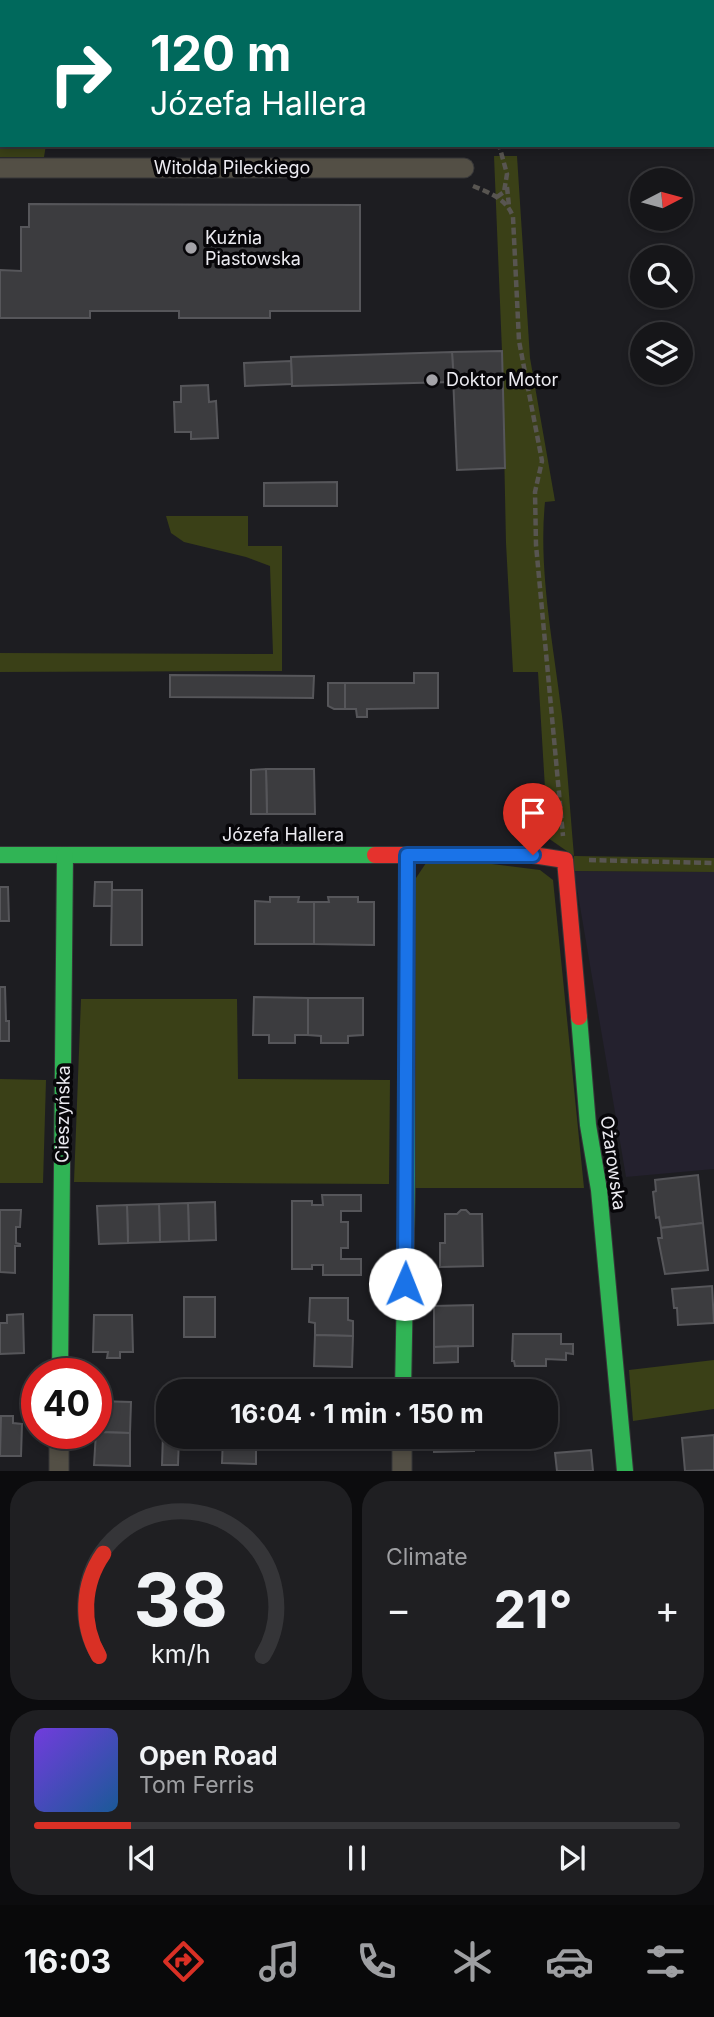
<!DOCTYPE html>
<html lang="en">
<head>
<meta charset="utf-8">
<style>
	:root { --surface:#161619; --page:#1f1f22; --text:#f1f3f6; --muted:#9e9fa2; --line:#353538; --accent:#d93025 }
	body { margin:0; font-family:Inter,sans-serif; background:var(--page); color:var(--text); height:100vh; display:flex; flex-direction:column; font-size:26px; white-space:nowrap }
	* { box-sizing:border-box; margin:0 }
	p { font-size:23px; color:var(--muted) }
	.icon { flex:none; width:38px; height:38px; fill:none; stroke:currentColor; stroke-width:2; stroke-linecap:round; stroke-linejoin:round }
	.map { position:relative; height:1471px; overflow:hidden }
	.side { display:flex; flex-direction:column; gap:10px; padding:10px; background:#0c0c0e; flex:1 }
	.side>* { flex:none }
	.banner { position:absolute; left:0px; top:0px; width:714px; height:147px; box-shadow:0 4px 10px #0003,0 0 0 2px var(--line); background:#00695c; color:#fff; overflow:hidden }
	.needle { width:46px; rotate:84deg }
	.tools { position:absolute; left:630px; top:168px; display:grid; gap:14px }
	.tools a { display:grid; place-items:center; width:63px; height:63px; border-radius:50%; background:var(--surface); box-shadow:0 4px 10px #0003,0 0 0 2px var(--line); font-size:35px }
	.speed { position:absolute; left:21px; top:1358px; display:flex; gap:14px; font-size:35px; font-weight:700; text-align:center }
	.speed>* { display:grid; place-content:center; width:91px; height:91px; border-radius:50%; background:var(--surface); box-shadow:0 4px 10px #0003,0 0 0 2px var(--line); line-height:1 }
	.speed .limit { border:10px solid #d22; background:#fff; color:#111 }
	.pin { position:absolute; display:grid; place-items:center; width:60px; height:60px; color:#fff; margin:-72px -30px; border-radius:50% 50% 50% 0; rotate:-45deg; box-shadow:0 0 7px #0007 }
	.pin .icon { rotate:45deg }
	.me { position:absolute; width:77px; margin:-38px; rotate:1deg; stroke-linejoin:round; filter:drop-shadow(0 0 5px #0008) }
	.turn { display:flex; align-items:center; gap:24px; height:147px; padding:0 35px; font-size:32px }
	.turn .icon { width:91px; height:91px; stroke-width:2.5 }
	.turn b { display:block; font-size:49px; line-height:60px }
	.big { font-size:52px; font-weight:700; line-height:1.1 }
	.side .widget { flex:1; display:flex; flex-direction:column; justify-content:center; gap:10px; min-width:0; padding:0 24px; border-radius:28px; background:var(--page) }
	.side .dial { align-items:center; gap:0 }
	.dial svg { height:182px; overflow:visible; fill:none; stroke:var(--line); stroke-width:7; stroke-linecap:round; text-anchor:middle }
	.dial text { fill:var(--text); stroke:none }
	.song { display:flex; align-items:center; gap:21px }
	.cover { width:84px; height:84px; border-radius:10px; background:linear-gradient(135deg,hsl(260 70% 55%),hsl(210 70% 35%)) }
	.played { height:7px; border-radius:4px; background:linear-gradient(90deg,var(--accent) 15%,var(--line) 15%) }
	.keys { display:flex; justify-content:space-around; direction:ltr }
	.heat { display:flex; justify-content:space-between; align-items:center; font-size:38px; direction:ltr }
	.side .tiles { flex:1; display:grid; gap:10px; grid-template-columns:1fr 1fr }
	.widget:last-child { grid-column:span 2 }
	.trip { position:absolute; left:156px; top:1379px; width:402px; height:70px; border-radius:28px; background:var(--surface); box-shadow:0 4px 10px #0003,0 0 0 2px var(--line); font-weight:700; line-height:70px; text-align:center }
	.tabs { display:flex; height:112px; justify-content:space-around; align-items:center; background:#09090a; color:var(--muted) }
	.tabs .icon { width:49px; height:49px }
	.tabs .selected { color:var(--accent) }
	.tabs b { font-size:32px; color:var(--text) }
	.map>svg:first-child { display:block }
	.built { fill:#24212e }
	.green { fill:#3a4017 }
	.building { fill:#3c3c3f; stroke:#56565a; stroke-width:2 }
	.lines { fill:none; stroke-linecap:round; stroke-linejoin:round }
	.street-casing { stroke:#373739; stroke-width:21 }
	.fast-casing { stroke:#373739; stroke-width:18 }
	.jam-casing { stroke:#373739; stroke-width:18 }
	.path { stroke:#585551; stroke-width:4.5; stroke-dasharray:7 3.5; stroke-linecap:butt }
	.street { stroke:#534f45; stroke-width:19 }
	.fast { stroke:#30b455; stroke-width:16 }
	.jam { stroke:#e5322d; stroke-width:16 }
	.route-casing { stroke:#114b97; stroke-width:18 }
	.route { stroke:#1a73e8; stroke-width:12 }
	.poi-dot { fill:#a4a3a8; stroke:#070609; stroke-width:2.5 }
	.labels { text-anchor:middle; stroke-width:7; stroke-linejoin:round; paint-order:stroke }
	.street-label { font-size:18px; fill:#ecebf1; stroke:#070609 }
	.poi-label { font-size:18px; fill:#ecebf1; stroke:#070609; text-anchor:start }
</style>
</head>
<body>
<div class="map">
<svg width="714" height="1471" viewBox="0 0 714 1471">
	<rect width="100%" height="100%" fill="#1d1d21"/>
	<polygon class="built" points="574,871 714,872 714,1169 626,1177"/>
	<g class="green">
		<polygon points="0,28 2,145 46,145 44,157 0,157"/>
		<path d="M494 156H517L530 358 555 501 545 502C538 571 554 647 562 716 567 763 570 810 574 856L714 858V872L574 871V856L548 838 538 672H513L506 543 502 351Z"/>
		<polygon points="166,516 248,516 248,546 282,546 282,671 0,672 0,653 273,654 270,566 246,557 184,542 171,533"/>
		<polygon points="460,860 540,870 553,880 584,1188 412,1188 416,878 426,863"/>
		<polygon points="81,999 237,999 238,1079 390,1080 389,1184 74,1182"/>
		<polygon points="0,1079 46,1080 43,1183 0,1183"/>
		<polygon points="714,1360 714,1409 633,1421 629,1370"/>
	</g>
	<g class="building">
		<polygon points="29,204 360,205 360,311 270,311 270,318 179,318 179,311 90,311 90,318 0,318 0,270 21,271 21,227 29,227"/>
		<polygon points="502,351 505,468 457,470 452,352"/>
		<polygon points="452,352 454,382 292,386 291,357"/>
		<polygon points="291,361 292,384 245,386 244,363"/>
		<polygon points="208,385 209,402 216,401 218,438 191,439 191,432 175,432 174,402 181,402 181,386"/>
		<polygon points="337,482 337,506 264,506 264,483"/>
		<polygon points="414,673 438,673 438,708 367,709 367,717 357,717 356,709 345,709 345,683 414,683"/>
		<polygon points="170,675 314,676 313,698 170,697"/>
		<polygon points="328,683 345,683 345,709 334,709 328,706"/>
		<polygon points="266,769 314,769 315,814 267,814"/>
		<polygon points="266,769 267,814 251,814 251,770"/>
		<polygon points="95,882 112,882 112,906 94,906"/>
		<polygon points="0,887 8,887 9,921 0,921"/>
		<polygon points="112,890 142,890 142,945 111,945"/>
		<polygon points="270,897 299,897 298,902 314,902 314,944 255,944 255,901 270,902"/>
		<polygon points="328,897 358,897 358,902 374,902 374,945 314,944 314,902 329,902"/>
		<polygon points="0,987 5,987 6,1021 9,1021 9,1041 0,1041"/>
		<polygon points="254,997 308,998 308,1035 295,1035 295,1043 269,1043 269,1035 253,1035"/>
		<polygon points="308,998 363,998 363,1035 348,1036 348,1043 321,1043 321,1036 308,1035"/>
		<polygon points="698,1175 703,1223 661,1228 659,1217 656,1218 653,1192 656,1191 655,1180"/>
		<polygon points="322,1195 361,1195 361,1211 341,1211 341,1222 348,1222 348,1248 341,1248 341,1259 361,1259 361,1275 323,1275 323,1265 312,1265 312,1269 292,1269 292,1201 312,1201 312,1205 323,1205"/>
		<polygon points="215,1202 216,1240 189,1241 188,1203"/>
		<polygon points="188,1203 189,1241 160,1242 159,1204"/>
		<polygon points="159,1204 160,1242 128,1243 127,1205"/>
		<polygon points="127,1205 128,1243 99,1244 97,1206"/>
		<polygon points="0,1210 21,1210 20,1227 16,1227 16,1243 20,1244 20,1246 15,1246 15,1273 0,1272"/>
		<polygon points="461,1210 466,1210 470,1214 482,1214 483,1266 440,1267 440,1243 445,1243 445,1214 457,1214"/>
		<polygon points="703,1223 708,1270 665,1274 658,1238 662,1238 661,1228"/>
		<polygon points="712,1286 714,1323 678,1325 677,1308 674,1308 672,1289"/>
		<rect x="184" y="1297" width="31" height="40"/>
		<polygon points="310,1298 348,1298 348,1320 353,1321 353,1336 315,1335 315,1323 309,1322"/>
		<polygon points="473,1305 473,1346 434,1347 434,1306"/>
		<polygon points="23,1314 24,1353 0,1354 0,1323 7,1323 7,1315"/>
		<polygon points="94,1315 132,1315 133,1352 120,1352 120,1358 107,1358 108,1352 93,1352"/>
		<polygon points="513,1334 561,1334 561,1344 573,1344 573,1354 566,1353 566,1360 546,1359 546,1366 515,1366 514,1361 512,1361"/>
		<polygon points="315,1335 353,1336 352,1367 314,1366"/>
		<polygon points="458,1346 458,1362 434,1363 434,1347"/>
		<polygon points="181,1379 201,1379 201,1391 180,1391"/>
		<polygon points="97,1401 131,1402 130,1433 96,1432"/>
		<polygon points="1,1416 13,1416 13,1423 22,1424 21,1456 0,1456"/>
		<polygon points="96,1432 130,1433 130,1466 94,1465"/>
		<polygon points="163,1434 168,1434 168,1437 179,1437 178,1465 162,1465"/>
		<polygon points="714,1435 714,1470 685,1471 682,1438"/>
		<polygon points="223,1437 261,1437 261,1444 256,1444 256,1464 222,1463"/>
		<polygon points="434,1437 474,1437 474,1451 434,1452"/>
		<polygon points="591,1450 593,1471 557,1471 555,1453"/>
	</g>
	<g class="lines">
		<defs>
			<g id="street">
				<polyline points="0,168 464,168"/>
				<polyline points="59,1471 59,1433"/>
				<polyline points="402,1471 402,1437"/>
			</g>
			<g id="fast">
				<polyline points="0,855 375,855"/>
				<polyline points="579,1017 588,1125 599,1190 625,1471"/>
				<polyline points="60,1374 65,855"/>
				<polyline points="403,1391 407,1176 407,855"/>
			</g>
			<polyline id="jam" points="375,855 533,855 565,860 579,1017"/>
		</defs>
		<use href="#street" class="street-casing"/>
		<use href="#fast" class="fast-casing"/>
		<use href="#jam" class="jam-casing"/>
		<g class="path">
			<polyline points="455,0 456,2"/>
			<path d="M473 186C490 193 507 199 513 217L519 341 542 461 535 492 536 545 563 836"/>
			<polyline points="507,187 509,206"/>
			<polyline points="497,197 504,192 507,174 499,145"/>
			<polyline points="589,860 714,863"/>
		</g>
		<use href="#street" class="street"/>
		<use href="#fast" class="fast"/>
		<use href="#jam" class="jam"/>
	</g>
	<g class="lines">
		<defs>
			<polyline id="route" points="405,1284 407,855 533,855"/>
		</defs>
		<use href="#route" class="route-casing"/>
		<use href="#route" class="route"/>
	</g>
	<g class="poi-dot">
		<circle cx="191" cy="248" r="7"/>
		<circle cx="432" cy="380" r="7"/>
	</g>
	<g class="labels">
		<g class="street-label">
			<text x="232" y="174">Witolda Pileckiego</text>
			<text x="283" y="841">Józefa Hallera</text>
			<text transform="translate(63 1114) rotate(-89)" y="6">Cieszyńska</text>
			<text transform="translate(613 1163) rotate(82)" y="6">Ożarowska</text>
		</g>
		<g class="poi-label">
			<text x="205" y="244">Kuźnia<tspan x="205" dy="21">Piastowska</tspan></text>
			<text x="446" y="386">Doktor Motor</text>
		</g>
	</g>
</svg>
<div class="tools">
<a><svg class="needle" viewBox="-14 -14 28 28"><path d="M0-13l5 13h-10z" fill="#e53935"/><path d="M0 13l5-13h-10z" fill="#9e9fa2"/></svg></a>
<a><svg class="icon" aria-label="search" viewBox="0 0 24 24"><circle cx="10" cy="10" r="6"/><path d="M15 15l6 6"/></svg></a>
<a><svg class="icon" aria-label="layers" viewBox="0 0 24 24"><path d="M12 4l9 5-9 5-9-5zM3 14l9 5 9-5"/></svg></a>
</div>
<div class="speed"><div class="limit">40</div></div>
<div class="pin" style="left:533px;top:855px;background:#d93025"><svg class="icon" aria-label="arrive" viewBox="0 0 24 24"><path d="M6 21V4h12l-3 4 3 4H6"/></svg></div>
<svg class="me" style="left:405px;top:1284px" viewBox="-20 -20 40 40"><circle r="19" fill="#fff"/><path d="M0-13L10 11 0 6-10 11z" fill="#1a73e8"/></svg>
<div class="trip">16:04 · 1 min · 150 m</div>
<div class="banner">
<div class="turn"><svg class="icon" aria-label="right" viewBox="0 0 24 24"><path d="M7 20v-9h11M14 6l5 5-5 5"/></svg><div><b>120 m</b>Józefa Hallera</div></div>
</div>
</div>
<section class="side">
<div class="tiles">
<div class="widget dial"><svg viewBox="0 0 100 80">
<path d="M14 69A42 42 0 1 1 86 69"/>
<path d="M14 69A42 42 0 0 1 16 24" stroke="#d93025"/>
<text x="50" y="56" font-size="32" font-weight="700">38</text>
<text x="50" y="72" font-size="11">km/h</text>
</svg></div>
<div class="widget"><p>Climate</p>
<div class="heat"><a>−</a><b class="big">21°</b><a>+</a></div>
</div>
<div class="widget">
<div class="song"><i class="cover"></i><div><b>Open Road</b><p>Tom Ferris</p></div></div>
<div class="played"></div>
<div class="keys"><svg class="icon" aria-label="previous" viewBox="0 0 24 24"><path d="M18 5L8 12l10 7zM5 5v14"/></svg><svg class="icon" aria-label="pause" viewBox="0 0 24 24"><path d="M8 5v14M16 5v14"/></svg><svg class="icon" aria-label="next" viewBox="0 0 24 24"><path d="M6 5l10 7-10 7zM19 5v14"/></svg></div>
</div>
</div>
</section>
<nav class="tabs">
<b>16:03</b>
<svg class="icon selected" aria-label="directions" viewBox="0 0 24 24"><path d="M12 3l9 9-9 9-9-9zM9 14v-3h6M13 9l2 2-2 2"/></svg>
<svg class="icon" aria-label="music" viewBox="0 0 24 24"><path d="M9 18V5l10-2v13"/><circle cx="6" cy="18" r="3"/><circle cx="16" cy="16" r="3"/></svg>
<svg class="icon" aria-label="phone" viewBox="0 0 24 24"><path d="M5 4h4l2 5-3 2q2 4 5 5l2-3 5 2v4C11 20 4 13 5 4z"/></svg>
<svg class="icon" aria-label="climate" viewBox="0 0 24 24"><path d="M12 3v18M4 7l16 10M4 17L20 7"/></svg>
<svg class="icon" aria-label="car" viewBox="0 0 24 24"><path d="M5 17H2v-5l4-1 3-4h7l3 4 3 1v5h-3M9 17h6M6 11h13"/><circle cx="7" cy="17" r="2"/><circle cx="17" cy="17" r="2"/></svg>
<svg class="icon" aria-label="filters" viewBox="0 0 24 24"><path d="M4 7h16M4 17h16"/><circle cx="9" cy="7" r="2"/><circle cx="15" cy="17" r="2"/></svg>
</nav>
</body>
</html>
